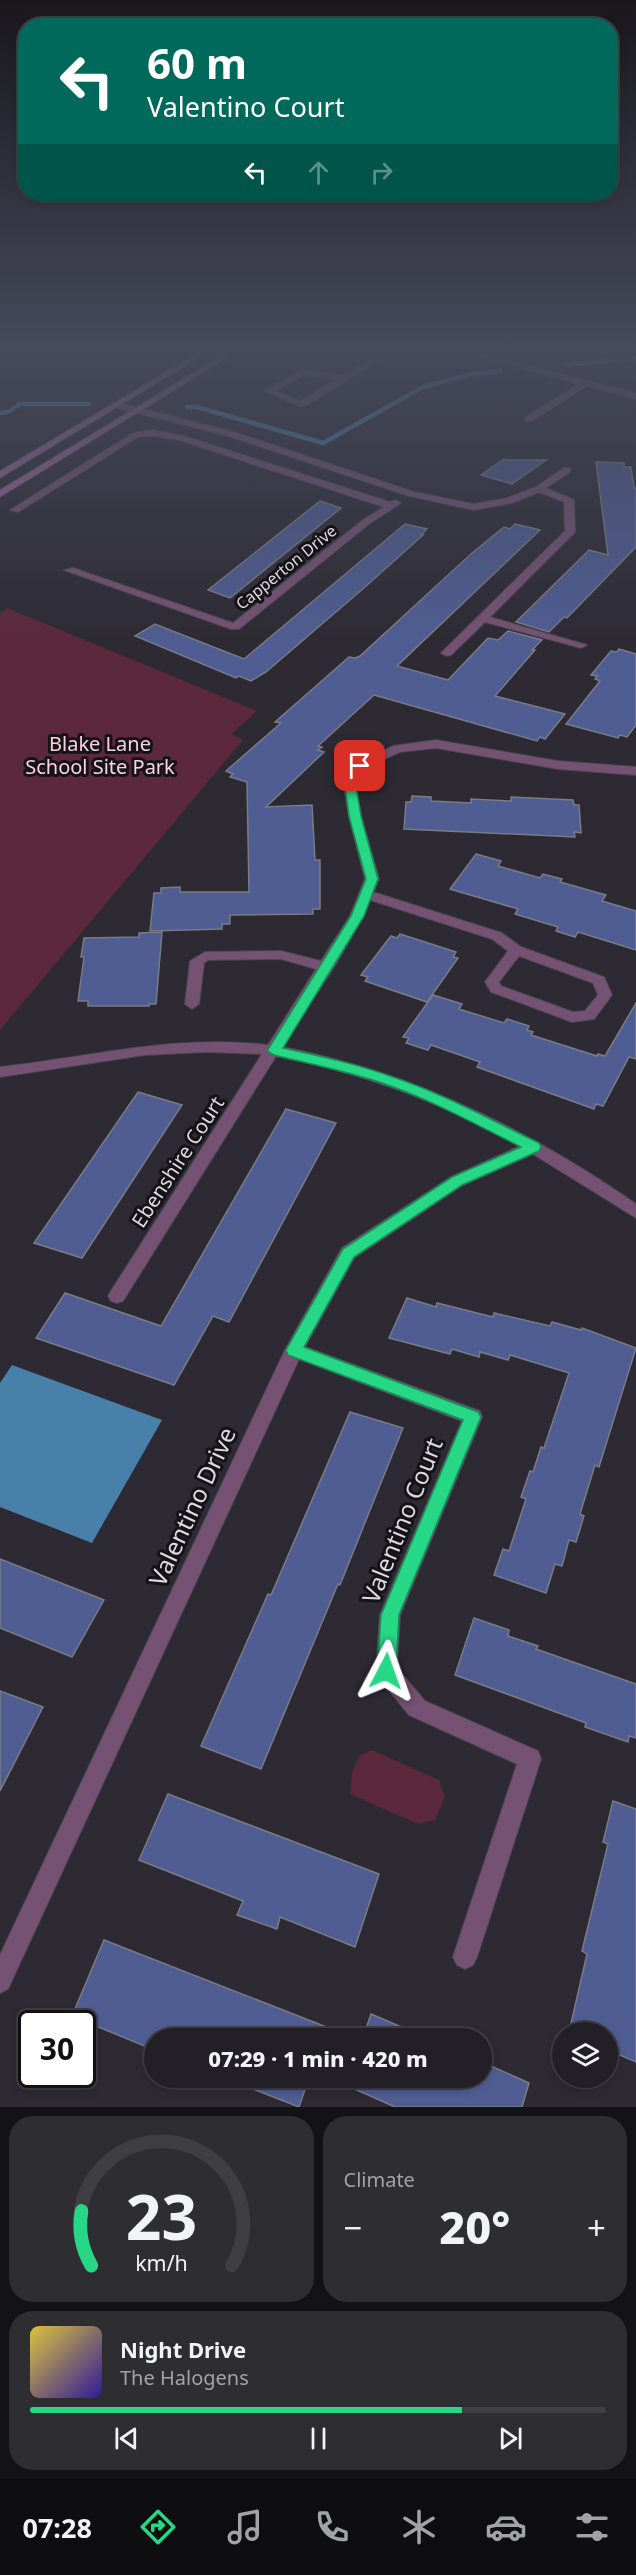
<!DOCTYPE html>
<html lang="en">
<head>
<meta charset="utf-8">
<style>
	:root { --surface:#222026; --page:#2e2d32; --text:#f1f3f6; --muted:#a2a3a7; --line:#3f3e43; --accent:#26d886 }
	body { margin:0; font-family:"Noto Sans",sans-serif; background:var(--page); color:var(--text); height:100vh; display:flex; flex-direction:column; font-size:22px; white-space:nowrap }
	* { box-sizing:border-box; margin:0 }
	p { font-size:20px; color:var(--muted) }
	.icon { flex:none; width:33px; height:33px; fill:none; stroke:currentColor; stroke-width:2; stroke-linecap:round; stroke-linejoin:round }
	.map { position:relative; height:2107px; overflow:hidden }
	.side { display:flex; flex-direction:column; gap:9px; padding:9px; background:#131215; flex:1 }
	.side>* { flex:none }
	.hud { position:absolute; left:18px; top:18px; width:600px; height:183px; border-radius:24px; box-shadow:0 3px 9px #0003,0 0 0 2px var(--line); background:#00695c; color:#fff; overflow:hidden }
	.fabs { position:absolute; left:552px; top:2022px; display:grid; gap:12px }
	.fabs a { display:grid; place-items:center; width:66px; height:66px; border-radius:50%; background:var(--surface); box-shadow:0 3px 9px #0003,0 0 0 2px var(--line); font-size:30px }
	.speed { position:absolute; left:18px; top:2010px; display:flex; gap:12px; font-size:30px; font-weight:700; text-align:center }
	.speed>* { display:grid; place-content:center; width:78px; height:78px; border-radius:50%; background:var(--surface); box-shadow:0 3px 9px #0003,0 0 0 2px var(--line); line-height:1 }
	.speed .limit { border:3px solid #111; border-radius:9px; background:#fff; color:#111 }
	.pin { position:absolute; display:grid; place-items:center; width:51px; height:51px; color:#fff; margin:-26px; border-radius:12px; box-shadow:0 3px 9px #0006 }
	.me { position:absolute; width:66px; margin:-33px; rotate:4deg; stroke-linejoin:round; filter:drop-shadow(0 0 4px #0008) }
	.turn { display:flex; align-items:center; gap:21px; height:126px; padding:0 30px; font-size:27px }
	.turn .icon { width:78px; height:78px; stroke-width:2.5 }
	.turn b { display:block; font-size:42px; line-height:51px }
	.lanes { display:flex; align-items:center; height:57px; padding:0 30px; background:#0003; justify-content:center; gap:30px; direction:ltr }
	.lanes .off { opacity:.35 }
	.big { font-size:45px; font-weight:800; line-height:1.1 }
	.side .widget { flex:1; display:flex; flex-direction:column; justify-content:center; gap:9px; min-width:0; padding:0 21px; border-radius:24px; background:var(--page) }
	.side .dial { align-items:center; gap:0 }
	.dial svg { height:156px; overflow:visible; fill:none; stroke:var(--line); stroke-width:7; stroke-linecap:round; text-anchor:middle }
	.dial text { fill:var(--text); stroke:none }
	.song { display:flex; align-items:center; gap:18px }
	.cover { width:72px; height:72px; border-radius:9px; background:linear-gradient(135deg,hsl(50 70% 55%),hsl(250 70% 35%)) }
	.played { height:6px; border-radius:3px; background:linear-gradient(90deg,var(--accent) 75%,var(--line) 75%) }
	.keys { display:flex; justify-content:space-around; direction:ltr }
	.heat { display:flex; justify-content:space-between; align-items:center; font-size:33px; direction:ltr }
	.side .tiles { flex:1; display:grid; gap:9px; grid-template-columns:1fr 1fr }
	.widget:last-child { grid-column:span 2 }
	.trip { position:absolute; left:144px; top:2028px; width:348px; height:60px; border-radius:30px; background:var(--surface); box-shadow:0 3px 9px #0003,0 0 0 2px var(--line); font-weight:800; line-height:60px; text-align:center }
	.dock { display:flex; height:96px; justify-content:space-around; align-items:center; background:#0e0d0f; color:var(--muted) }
	.dock .icon { width:42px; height:42px }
	.dock .selected { color:var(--accent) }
	.dock b { font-size:27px; color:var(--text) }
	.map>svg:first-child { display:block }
	.green { fill:#5c283b }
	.water { fill:#4980aa }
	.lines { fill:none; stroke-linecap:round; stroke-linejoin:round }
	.stream { stroke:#4980aa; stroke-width:4.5 }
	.building { fill:#4f5d92; stroke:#797c86; stroke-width:1.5 }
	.street-casing { stroke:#49464f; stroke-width:2 }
	.secondary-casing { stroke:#49464f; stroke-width:2 }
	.street { fill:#755273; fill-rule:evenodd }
	.secondary { fill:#9e679a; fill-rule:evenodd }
	.route { fill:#26d886; stroke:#198c57; stroke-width:1.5 }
	.labels { text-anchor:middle; stroke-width:6; stroke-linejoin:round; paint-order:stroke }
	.far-street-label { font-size:16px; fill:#dddbe1; stroke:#151317 }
	.park-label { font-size:20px; fill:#f9d2dd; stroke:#151317 }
	.street-label { font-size:20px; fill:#dddbe1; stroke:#151317 }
	.near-street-label { font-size:24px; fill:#dddbe1; stroke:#151317 }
</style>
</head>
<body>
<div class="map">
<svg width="636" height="2107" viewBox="0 0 636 2107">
	<rect width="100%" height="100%" fill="#2d2a33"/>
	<g class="green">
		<polygon points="7,608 257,711 231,734 243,740 0,1030 0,613"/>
		<polygon points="372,1750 439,1780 445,1797 435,1820 418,1824 350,1794 352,1772 359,1756"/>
	</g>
	<polygon class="water" points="12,1365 162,1420 92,1543 0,1507 0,1383"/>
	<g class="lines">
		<g class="stream">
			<polyline points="565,365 636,358"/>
			<polyline points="187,407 197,407 323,443 423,387 472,374 501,371"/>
			<polyline points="0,413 8,412 20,404 89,404"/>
		</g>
	</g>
	<g class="building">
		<polygon points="504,459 507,460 546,460 512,484 481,475"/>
		<polygon points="596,462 624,463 624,467 631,467 634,488 636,488 636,547 567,618 564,617 549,632 516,622 589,550 608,555"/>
		<polygon points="320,501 341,508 230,598 208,590"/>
		<polygon points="405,524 427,529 421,535 423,535 365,587 266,672 251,681 239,676 236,678 135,636 155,624 244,659"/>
		<polygon points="515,524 540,530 397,666 448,680 488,638 498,640 508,631 542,640 532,650 535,650 495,696 565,714 545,739 540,737 537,741 374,695 318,746 322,747 318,750 324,752 266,807 312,805 315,860 320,860 320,909 313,909 313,914 230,915 230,924 222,924 222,929 150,931 154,893 161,893 161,888 180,887 180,892 249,892 247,782 230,777 233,774 226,771 281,723 275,722 349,657 355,658 360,656 472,553 504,527 510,529"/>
		<polygon points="619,649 636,654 636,725 627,737 620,735 618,738 566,724 600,681 595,679 597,676 591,675 611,651 617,652"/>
		<polygon points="412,796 431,797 431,801 471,803 471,799 511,801 511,797 573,800 574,805 579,805 581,833 574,832 575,837 404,829 406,802 411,802"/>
		<polygon points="476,854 501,861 498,866 540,878 543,874 562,879 560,882 606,895 602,901 636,911 636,950 578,932 575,937 556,931 558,927 515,914 518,909 450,889"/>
		<polygon points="162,932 156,1004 149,1004 149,1006 88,1006 88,1001 78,1001 84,957 81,957 84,938 139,937 139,933"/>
		<polygon points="400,934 456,952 453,957 458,958 427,1002 365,981 368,977 361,975 391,936 397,938"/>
		<polygon points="433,995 462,1004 459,1009 504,1023 507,1019 529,1026 527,1030 533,1032 531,1035 597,1056 598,1054 605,1056 636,1003 636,1059 629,1057 603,1106 596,1104 594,1109 477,1067 480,1062 431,1045 428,1050 406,1043 409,1038 403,1037"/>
		<polygon points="138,1092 182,1105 82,1258 34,1243"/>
		<polygon points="286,1109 336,1123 229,1322 213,1316 174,1385 36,1338 65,1293 161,1326"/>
		<polygon points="407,1298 436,1307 437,1303 493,1317 494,1313 550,1326 552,1322 581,1330 582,1328 636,1348 599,1467 595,1465 580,1514 584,1516 576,1542 569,1540 562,1566 555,1564 546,1593 494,1575 503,1549 509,1551 526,1499 521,1497 530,1471 533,1472 541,1447 544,1448 569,1373 510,1355 508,1360 480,1352 479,1357 452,1349 450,1354 389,1338"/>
		<polygon points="350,1412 403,1428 340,1585 338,1584 261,1769 201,1746 268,1594 271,1595"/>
		<polygon points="0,1559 104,1600 72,1657 0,1628"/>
		<polygon points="474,1618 509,1630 508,1636 538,1646 536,1649 636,1684 636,1738 629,1736 628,1742 585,1727 586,1723 455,1675"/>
		<polygon points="0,1691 43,1707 0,1791"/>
		<polygon points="168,1794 379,1874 355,1947 280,1917 277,1929 237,1915 243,1901 139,1860"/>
		<polygon points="613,1801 636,1809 636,2062 608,2050 608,2032 569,2032 587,1954 582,1951 608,1844 603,1842"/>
		<polygon points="104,1940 352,2037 352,2038 154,2038 154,2050 72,2016"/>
		<polygon points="371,2014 427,2038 363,2038"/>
		<polygon points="482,2062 529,2083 522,2107 395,2107 330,2078 482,2078"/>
		<polygon points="225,2078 309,2078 299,2107"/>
	</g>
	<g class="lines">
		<defs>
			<g id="street">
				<path d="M390 348H399L305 406H299L265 391 303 369 342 376ZM304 375 335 380 301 401 276 391Z"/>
				<polygon points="448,348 460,348 636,393 636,399 587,386 532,421 526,421 526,417 578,384"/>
				<polygon points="116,402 234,432 414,492 474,504 507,498 536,487 564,468 570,468 570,472 546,488 574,500 575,532 490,617 587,645 581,648 485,622 451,655 447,656 441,653 565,531 564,502 539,492 512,503 474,510 409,496 228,436 113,407 113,403"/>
				<polygon points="153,430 184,436 390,502 396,500 401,503 369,524 239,629 231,629 64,570 73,568 233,623 363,520 384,507 179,440 153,436 138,437 18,512 10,510 133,433"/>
				<path d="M436 740 558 761 636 767V775L558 769 436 748 400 752 365 768 356 786 361 816 379 879 373 892 502 933 521 947 604 977 612 995 594 1019 572 1022 491 992 485 982 508 951 492 939 370 900 364 916 334 967 282 1047C412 1072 528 1129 636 1204V1218L533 1154 463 1185 354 1258 305 1347 480 1411 482 1417 400 1615 397 1668 425 1701 538 1751 541 1759 477 1957 473 1965 465 1969 457 1965 453 1957 517 1764 409 1715 379 1678 376 1671 380 1615 462 1421 299 1359 8 1989 0 1993V1955L285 1350 342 1248 451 1177 520 1146C444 1103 363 1073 276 1056L123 1301 117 1303 111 1301 108 1296 111 1291 262 1054 206 1052 145 1055 0 1077V1067C92 1057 174 1034 268 1045L316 969 281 959 208 960 204 963 199 1004 192 1009 185 1004 190 961 205 952 281 951 321 961 350 916 365 879 349 816 344 786 354 766 393 746ZM519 956 593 983 598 995 585 1011 573 1012 501 986 499 982Z"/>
			</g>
			<g id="secondary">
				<polygon points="206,348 215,348 0,478 0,471"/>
				<polygon points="234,348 243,348 0,497 0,490"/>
			</g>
		</defs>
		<use href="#street" class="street-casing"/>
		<use href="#secondary" class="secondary-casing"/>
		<use href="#street" class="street"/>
		<use href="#secondary" class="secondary"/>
	</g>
	<linearGradient id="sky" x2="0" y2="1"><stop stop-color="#19171c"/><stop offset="0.54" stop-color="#464a5b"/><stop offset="1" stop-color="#464a5b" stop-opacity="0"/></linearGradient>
	<rect width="636" height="643" fill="url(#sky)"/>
	<path class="route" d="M360 763 366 766 356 786 361 816 378 879 364 916 283 1048C320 1056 357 1064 393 1077 444 1094 491 1120 539 1143L541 1147 539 1151 462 1185 354 1257 304 1347 478 1412 481 1417 399 1615 396 1671 393 1678 386 1680 380 1678 377 1671 381 1615 463 1420 288 1355 286 1350 343 1249 452 1177 521 1147C475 1124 430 1099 382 1083 347 1071 310 1064 274 1055L267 1051 351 916 366 879 349 816 345 786 355 766Z"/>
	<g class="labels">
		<g class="far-street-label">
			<text transform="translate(286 567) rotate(-39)" y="6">Capperton Drive</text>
		</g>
		<g class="park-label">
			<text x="100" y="751">Blake Lane<tspan x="100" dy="23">School Site Park</tspan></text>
		</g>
		<g class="street-label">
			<text transform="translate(178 1162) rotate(-57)" y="7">Ebenshire Court</text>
		</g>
		<g class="near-street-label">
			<text transform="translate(193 1507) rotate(-65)" y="8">Valentino Drive</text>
			<text transform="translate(403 1521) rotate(-68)" y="8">Valentino Court</text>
		</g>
	</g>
</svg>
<div class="fabs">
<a><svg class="icon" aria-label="layers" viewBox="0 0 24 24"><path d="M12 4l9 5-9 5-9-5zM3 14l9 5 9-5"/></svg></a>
</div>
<div class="speed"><div class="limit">30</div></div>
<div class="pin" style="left:360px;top:766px;background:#d93025"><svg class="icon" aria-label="arrive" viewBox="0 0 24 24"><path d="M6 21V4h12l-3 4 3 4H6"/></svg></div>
<svg class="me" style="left:386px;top:1671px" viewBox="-20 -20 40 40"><path d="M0-17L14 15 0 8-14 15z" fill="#26d886" stroke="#fff" stroke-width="4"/></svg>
<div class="trip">07:29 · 1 min · 420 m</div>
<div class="hud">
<div class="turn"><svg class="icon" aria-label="left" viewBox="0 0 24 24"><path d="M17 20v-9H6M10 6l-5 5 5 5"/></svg><div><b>60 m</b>Valentino Court</div></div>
<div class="lanes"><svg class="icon" aria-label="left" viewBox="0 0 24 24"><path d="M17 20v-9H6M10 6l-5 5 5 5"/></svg><svg class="icon off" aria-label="ahead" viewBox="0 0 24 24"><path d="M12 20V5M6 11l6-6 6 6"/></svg><svg class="icon off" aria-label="right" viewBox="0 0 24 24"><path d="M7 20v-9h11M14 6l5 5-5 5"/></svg></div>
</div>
</div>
<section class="side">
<div class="tiles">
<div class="widget dial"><svg viewBox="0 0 100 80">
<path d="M14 69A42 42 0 1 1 86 69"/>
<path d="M14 69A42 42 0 0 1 9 41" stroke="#26d886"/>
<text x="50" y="56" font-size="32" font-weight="700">23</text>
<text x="50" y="72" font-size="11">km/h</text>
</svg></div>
<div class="widget"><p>Climate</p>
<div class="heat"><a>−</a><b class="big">20°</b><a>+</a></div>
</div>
<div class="widget">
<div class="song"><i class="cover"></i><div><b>Night Drive</b><p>The Halogens</p></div></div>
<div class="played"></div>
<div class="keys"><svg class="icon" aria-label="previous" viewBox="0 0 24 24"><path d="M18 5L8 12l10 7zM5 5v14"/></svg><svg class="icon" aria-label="pause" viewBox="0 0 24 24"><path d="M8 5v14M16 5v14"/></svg><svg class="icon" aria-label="next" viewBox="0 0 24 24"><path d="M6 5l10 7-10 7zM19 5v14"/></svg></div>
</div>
</div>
</section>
<nav class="dock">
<b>07:28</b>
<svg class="icon selected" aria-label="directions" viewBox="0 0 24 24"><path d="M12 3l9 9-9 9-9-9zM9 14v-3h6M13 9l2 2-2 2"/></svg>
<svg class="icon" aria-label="music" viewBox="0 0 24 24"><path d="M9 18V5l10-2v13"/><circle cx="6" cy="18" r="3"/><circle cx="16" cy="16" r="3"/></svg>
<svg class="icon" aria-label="phone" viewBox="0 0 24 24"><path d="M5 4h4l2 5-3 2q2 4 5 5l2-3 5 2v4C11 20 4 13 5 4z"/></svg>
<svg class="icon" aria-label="climate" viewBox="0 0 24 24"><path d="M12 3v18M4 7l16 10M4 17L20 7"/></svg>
<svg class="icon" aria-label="car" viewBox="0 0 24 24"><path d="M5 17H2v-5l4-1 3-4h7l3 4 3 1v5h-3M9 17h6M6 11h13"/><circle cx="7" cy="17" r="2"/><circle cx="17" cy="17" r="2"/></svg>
<svg class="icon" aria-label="filters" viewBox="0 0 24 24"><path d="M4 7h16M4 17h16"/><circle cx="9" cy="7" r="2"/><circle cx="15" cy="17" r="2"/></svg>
</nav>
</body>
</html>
